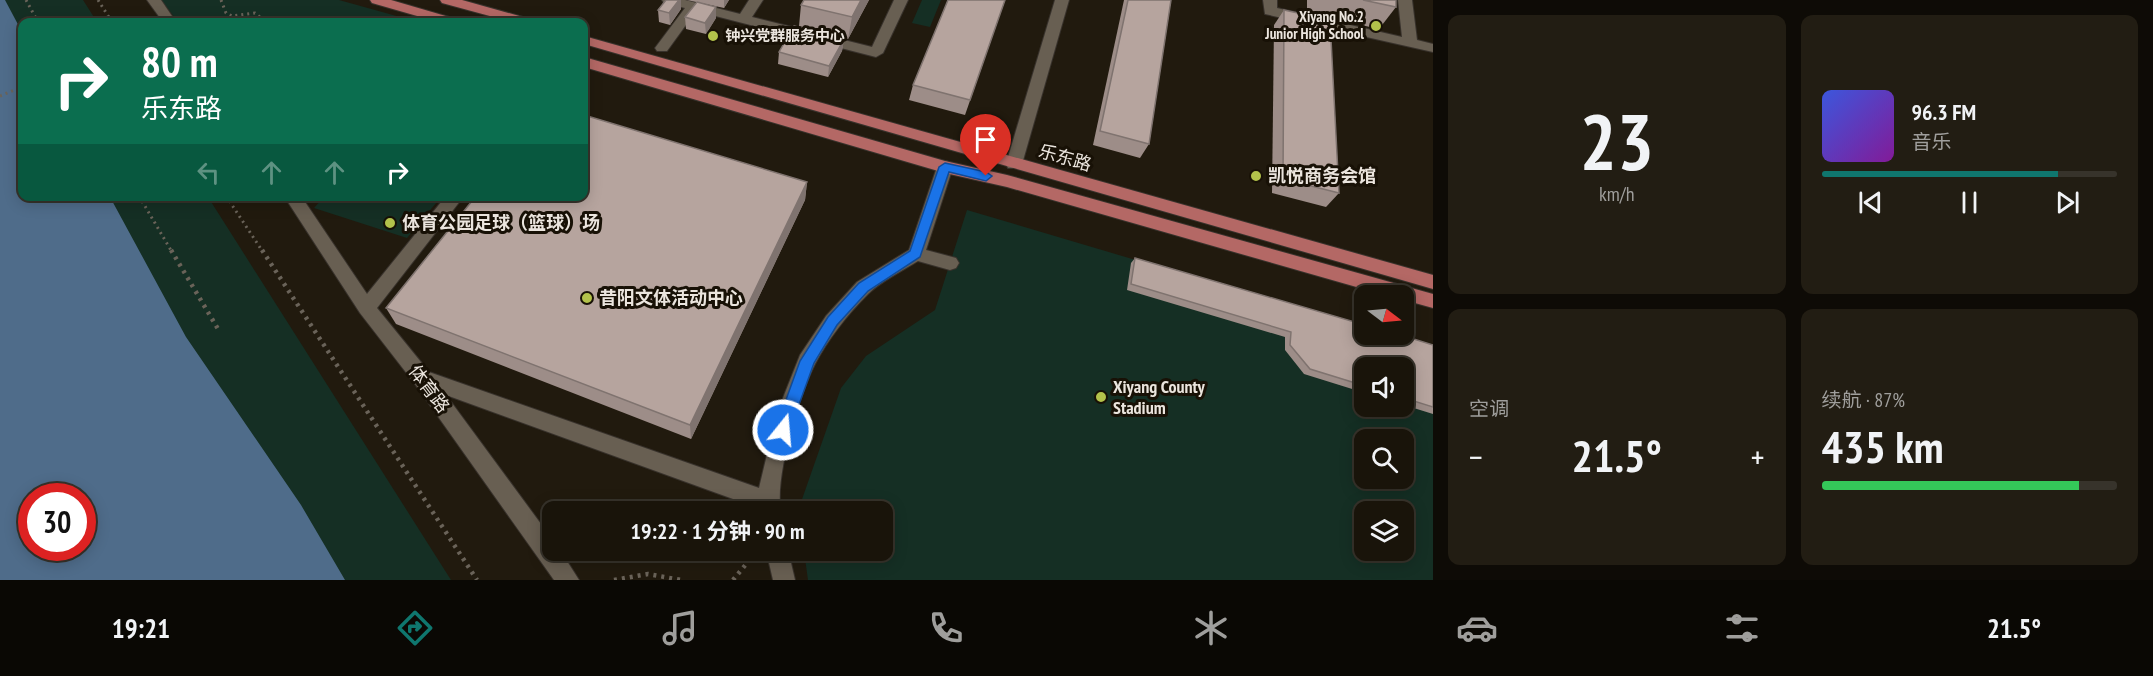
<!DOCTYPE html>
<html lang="zh">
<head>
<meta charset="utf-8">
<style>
	:root { --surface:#19140a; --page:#221d13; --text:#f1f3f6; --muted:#9f9e9c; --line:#37332b; --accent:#0f766e }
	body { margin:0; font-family:"PT Sans Narrow","Noto Sans SC",sans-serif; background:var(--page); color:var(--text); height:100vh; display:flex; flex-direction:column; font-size:22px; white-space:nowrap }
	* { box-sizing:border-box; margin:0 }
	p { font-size:20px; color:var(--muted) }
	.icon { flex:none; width:33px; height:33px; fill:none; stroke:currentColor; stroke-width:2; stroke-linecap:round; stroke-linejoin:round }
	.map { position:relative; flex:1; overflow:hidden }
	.sheet { display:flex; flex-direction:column; gap:15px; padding:15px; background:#0e0b06; width:720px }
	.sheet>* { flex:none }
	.banner { position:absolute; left:18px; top:18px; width:570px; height:183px; border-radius:12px; box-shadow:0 3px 15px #0003,0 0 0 2px var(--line); background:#0b6e4f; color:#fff; overflow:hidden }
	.needle { width:39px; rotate:106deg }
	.buttons { position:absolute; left:1354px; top:285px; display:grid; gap:12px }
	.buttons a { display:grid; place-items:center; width:60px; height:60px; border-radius:12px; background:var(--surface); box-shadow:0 3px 15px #0003,0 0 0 2px var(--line); font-size:30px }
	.speed { position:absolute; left:18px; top:483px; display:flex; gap:12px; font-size:30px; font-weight:700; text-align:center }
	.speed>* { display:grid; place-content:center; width:78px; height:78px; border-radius:50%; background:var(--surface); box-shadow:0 3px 15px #0003,0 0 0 2px var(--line); line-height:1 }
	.speed .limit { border:9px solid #d22; background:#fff; color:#111 }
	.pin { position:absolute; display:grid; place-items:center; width:51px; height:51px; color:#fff; margin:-62px -26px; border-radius:50% 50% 50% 0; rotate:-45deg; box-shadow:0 0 6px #0007 }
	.pin .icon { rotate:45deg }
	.me { position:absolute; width:66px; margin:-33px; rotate:17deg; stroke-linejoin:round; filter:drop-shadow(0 0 4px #0008) }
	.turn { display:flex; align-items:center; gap:21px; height:126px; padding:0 24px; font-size:27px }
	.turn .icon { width:78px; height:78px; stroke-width:2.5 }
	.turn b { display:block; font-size:42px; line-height:51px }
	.lanes { display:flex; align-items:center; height:57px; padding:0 24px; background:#0003; justify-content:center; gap:30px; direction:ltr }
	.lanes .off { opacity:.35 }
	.big { font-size:45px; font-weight:700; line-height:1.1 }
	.sheet .card { flex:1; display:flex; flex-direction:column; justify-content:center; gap:9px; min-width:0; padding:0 21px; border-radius:12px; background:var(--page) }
	.sheet .dial { align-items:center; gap:0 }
	.dial b { font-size:78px; line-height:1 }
	.song { display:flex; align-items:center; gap:18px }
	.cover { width:72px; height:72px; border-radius:9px; background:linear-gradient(135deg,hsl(230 70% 55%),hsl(290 70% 35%)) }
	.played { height:6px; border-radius:3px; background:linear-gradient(90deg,var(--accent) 80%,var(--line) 80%) }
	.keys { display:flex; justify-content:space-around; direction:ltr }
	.heat { display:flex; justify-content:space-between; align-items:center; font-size:33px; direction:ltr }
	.charge { height:9px; border-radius:4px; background:linear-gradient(90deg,#34c759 87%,var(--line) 0) }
	.sheet .tiles { flex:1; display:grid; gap:15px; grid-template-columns:repeat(2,1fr) }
	.trip { position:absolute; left:542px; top:501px; width:351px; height:60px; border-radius:12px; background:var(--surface); box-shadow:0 3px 15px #0003,0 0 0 2px var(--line); font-weight:700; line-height:60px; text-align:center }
	.tab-bar { display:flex; height:96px; justify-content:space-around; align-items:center; background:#0a0804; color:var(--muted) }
	.tab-bar .icon { width:42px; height:42px }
	.tab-bar .current { color:var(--accent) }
	.tab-bar b { font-size:27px; color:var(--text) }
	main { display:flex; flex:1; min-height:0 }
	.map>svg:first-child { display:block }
	.green { fill:#152f24; fill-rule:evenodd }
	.water { fill:#4f6c8a; fill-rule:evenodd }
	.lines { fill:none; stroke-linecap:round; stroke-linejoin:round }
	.minor-casing { stroke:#38322c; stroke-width:2 }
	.major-casing { stroke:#38322c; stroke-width:2 }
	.path-far1 { stroke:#6a6359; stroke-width:3; stroke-dasharray:2 4; stroke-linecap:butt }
	.path { stroke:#6a6359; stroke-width:4.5; stroke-dasharray:3 5; stroke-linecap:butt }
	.minor { fill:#685f52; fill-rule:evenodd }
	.major { fill:#b46865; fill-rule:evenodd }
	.wall { fill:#9d8d88 }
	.shaded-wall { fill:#7f736f }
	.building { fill:#b6a49e; stroke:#7f736f; stroke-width:1.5 }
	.route { fill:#1a73e8; stroke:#114b97; stroke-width:1.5 }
	.poi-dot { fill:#b3c24b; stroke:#181106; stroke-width:2 }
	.labels { text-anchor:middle; stroke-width:6; stroke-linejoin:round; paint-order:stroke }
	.far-poi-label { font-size:15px; font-weight:bold; fill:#ebe5de; stroke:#181106; text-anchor:end }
	.street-label { font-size:18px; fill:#ebe5de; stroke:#181106 }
	.poi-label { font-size:18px; font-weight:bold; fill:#ebe5de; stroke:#181106; text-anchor:start }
</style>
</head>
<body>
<main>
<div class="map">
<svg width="1433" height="580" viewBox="0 0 1433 580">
	<rect width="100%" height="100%" fill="#211a0e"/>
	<g class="green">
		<polygon points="0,0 83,0 97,22 22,22 22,80"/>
		<polygon points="161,0 339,0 418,22 178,22"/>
		<polygon points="922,0 941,0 930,27 912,23"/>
		<polygon points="86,197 208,197 451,580 304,580"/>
		<polygon points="324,197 324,196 441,197 407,238 314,208"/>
		<path d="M967 210 1365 328V334L1433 348V580H808L804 551 882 550V512L801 511 800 505 841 388 866 356 935 310ZM1365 368H1404V406H1365ZM1365 440H1404V478H1365ZM1365 512H1404V550H1365Z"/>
	</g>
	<path class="water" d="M0 0H5L22 32V196L110 197 186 337 301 505 345 580H0ZM32 496H82V548H32Z"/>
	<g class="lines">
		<defs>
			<g id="minor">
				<polygon points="147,0 161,0 176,22 163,22"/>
				<polygon points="662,0 685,0 740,14 749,0 763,0 752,17 872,47 894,0 908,0 883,53 876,57 696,11 667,51 657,51 655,48 685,8 664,3"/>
				<polygon points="1055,0 1069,0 1022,164 1020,168 1008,168 1006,164"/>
				<polygon points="1263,0 1277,0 1277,8 1402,37 1398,0 1412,0 1417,40 1433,44 1433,52 1265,14"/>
				<path d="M945 161 951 163 953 167 926 250 956 258 959 263 956 268 950 270 918 261C902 271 881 281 868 294 848 314 828 339 815 364 799 396 774 478 781 512H759L758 508 446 395 552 539V550H560L579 580H554L415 384 360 313 284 196H301L367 294 446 196H464L377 308 429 372 759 488 777 413 800 355 826 316 857 282 909 250 937 167 939 163Z"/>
				<polygon points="766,550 788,550 795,580 773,580"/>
			</g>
			<g id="major">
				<polygon points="370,0 391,0 456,19 458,22 438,22 372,3"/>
				<polygon points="440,0 462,0 530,19 532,22 512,22 442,3"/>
				<polygon points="584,36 1433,275 1433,289 584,44"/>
				<polygon points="584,57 945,161 1007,175 1433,294 1433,308 1404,300 1404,296 1388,296 1007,187 945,173 584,67"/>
			</g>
		</defs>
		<use href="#minor" class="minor-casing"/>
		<use href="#major" class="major-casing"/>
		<g class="path-far1">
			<polyline points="26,0 38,22"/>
			<polyline points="98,0 112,22"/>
			<polyline points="221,0 226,13 232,16 255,13 266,22"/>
			<polyline points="351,22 367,19"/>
			<polyline points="0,96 22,87"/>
			<polyline points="139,196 172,252"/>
			<polyline points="226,196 263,252"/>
		</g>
		<g class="path">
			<polyline points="171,250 218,329"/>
			<polyline points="262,250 477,580"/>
			<polyline points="614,580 648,574 681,580"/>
			<polyline points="733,580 752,557"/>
		</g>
		<use href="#minor" class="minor"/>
		<use href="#major" class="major"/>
	</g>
	<g class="wall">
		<polygon points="666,0 681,0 681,9 670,25 659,22 658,10"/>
		<polygon points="687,0 729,0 724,8"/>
		<polygon points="804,0 869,0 848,39 799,26 801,5"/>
		<polygon points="1005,0 965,115 909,100 913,85"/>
		<polygon points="1124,0 1171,0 1149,144 1140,158 1093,145"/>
		<polygon points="1307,0 1396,0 1396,7 1379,29 1307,13"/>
		<polygon points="1284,10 1339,193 1326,207 1272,193 1274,25"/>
		<polygon points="685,17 716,18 706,34 686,29"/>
		<polygon points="844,39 842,51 828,77 778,64 779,52"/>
		<polygon points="807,182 805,200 691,439 396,324 386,308"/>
		<polygon points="1135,258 1433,345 1433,414 1404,405 1404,368 1365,368 1365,393 1304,374 1285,350 1285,337 1127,290 1131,263"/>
	</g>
	<g class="shaded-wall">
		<polygon points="679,0 681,0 681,9 670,25 669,13"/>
		<polygon points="724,0 729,0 724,8"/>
		<polygon points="861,0 869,0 848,39 852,17"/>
		<polygon points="716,7 716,18 706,34 705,23"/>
		<polygon points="844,39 842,51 828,77 829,66"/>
		<polygon points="807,182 805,200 691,439 690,425"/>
	</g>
	<g class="building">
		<polygon points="666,0 679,0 669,13 658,10"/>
		<polygon points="804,0 861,0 852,17 801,5"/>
		<polygon points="948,0 1005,0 970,100 913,85"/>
		<polygon points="1128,0 1171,0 1149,144 1100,131"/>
		<polygon points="1363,0 1396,0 1396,7"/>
		<polygon points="697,2 716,7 705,23 685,17"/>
		<polygon points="1284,10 1330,20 1339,193 1283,179"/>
		<polygon points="794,26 844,39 829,66 779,52"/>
		<polygon points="584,115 807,182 690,425 386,308 476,196 584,196"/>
		<polygon points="1135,258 1365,325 1365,334 1398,334 1433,345 1433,407 1404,398 1404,368 1365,368 1365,386 1310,369 1290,345 1291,332 1131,284"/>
	</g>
	<polygon class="route" points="945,163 986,172 992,176 986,181 949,172 920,257 868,291 837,325 814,363 788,435 783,437 777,435 775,430 800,361 828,317 859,283 910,251 939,167"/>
	<g class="poi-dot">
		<circle cx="1376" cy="26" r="6"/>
		<circle cx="713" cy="36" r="6"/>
		<circle cx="1256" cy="176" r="6"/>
		<circle cx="390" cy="223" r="6"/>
		<circle cx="587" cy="298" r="6"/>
		<circle cx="1101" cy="397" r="6"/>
	</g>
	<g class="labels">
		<g class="far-poi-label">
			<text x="1364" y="22">Xiyang No.2<tspan x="1364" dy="17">Junior High School</tspan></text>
			<text x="725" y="41" text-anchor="start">钟兴党群服务中心</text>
		</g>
		<g class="street-label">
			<text transform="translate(1065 158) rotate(16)" y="6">乐东路</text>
			<text transform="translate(429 389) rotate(53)" y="6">体育路</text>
		</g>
		<g class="poi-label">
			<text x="1268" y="182">凯悦商务会馆</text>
			<text x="402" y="229">体育公园足球（篮球）场</text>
			<text x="599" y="304">昔阳文体活动中心</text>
			<text x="1113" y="393">Xiyang County<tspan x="1113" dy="21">Stadium</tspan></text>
		</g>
	</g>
</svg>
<div class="buttons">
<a><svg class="needle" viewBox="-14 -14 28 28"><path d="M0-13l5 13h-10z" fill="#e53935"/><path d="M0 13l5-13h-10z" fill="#9f9e9c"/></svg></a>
<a><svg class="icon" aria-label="sound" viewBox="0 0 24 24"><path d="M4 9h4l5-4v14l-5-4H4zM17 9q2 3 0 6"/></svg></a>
<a><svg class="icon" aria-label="search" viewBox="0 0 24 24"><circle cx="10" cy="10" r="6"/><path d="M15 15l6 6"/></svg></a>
<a><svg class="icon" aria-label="layers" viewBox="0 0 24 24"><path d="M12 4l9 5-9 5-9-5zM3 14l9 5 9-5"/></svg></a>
</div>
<div class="speed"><div class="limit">30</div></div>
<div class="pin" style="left:986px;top:176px;background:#d93025"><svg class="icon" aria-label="arrive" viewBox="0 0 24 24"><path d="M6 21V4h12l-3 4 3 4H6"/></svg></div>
<svg class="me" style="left:783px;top:430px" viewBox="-20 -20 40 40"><circle r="17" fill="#1a73e8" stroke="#fff" stroke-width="3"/><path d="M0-11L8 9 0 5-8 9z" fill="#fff"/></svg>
<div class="trip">19:22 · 1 分钟 · 90 m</div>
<div class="banner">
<div class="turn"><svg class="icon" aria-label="right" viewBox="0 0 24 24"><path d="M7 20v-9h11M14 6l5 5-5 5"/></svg><div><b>80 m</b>乐东路</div></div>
<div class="lanes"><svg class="icon off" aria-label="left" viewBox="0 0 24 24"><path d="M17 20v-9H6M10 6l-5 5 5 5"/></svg><svg class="icon off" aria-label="ahead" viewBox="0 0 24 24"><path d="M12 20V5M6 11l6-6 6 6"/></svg><svg class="icon off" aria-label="ahead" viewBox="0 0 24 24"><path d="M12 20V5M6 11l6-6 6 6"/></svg><svg class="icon" aria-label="right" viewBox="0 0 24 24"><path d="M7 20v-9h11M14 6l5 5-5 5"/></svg></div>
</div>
</div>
<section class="sheet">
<div class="tiles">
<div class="card dial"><b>23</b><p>km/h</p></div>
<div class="card">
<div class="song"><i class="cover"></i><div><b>96.3 FM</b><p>音乐</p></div></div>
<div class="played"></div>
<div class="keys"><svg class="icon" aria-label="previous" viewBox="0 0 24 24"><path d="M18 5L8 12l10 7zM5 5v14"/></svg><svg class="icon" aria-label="pause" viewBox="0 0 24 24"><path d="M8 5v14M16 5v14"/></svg><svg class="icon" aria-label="next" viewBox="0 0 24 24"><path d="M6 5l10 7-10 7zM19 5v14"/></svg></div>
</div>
<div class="card"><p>空调</p>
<div class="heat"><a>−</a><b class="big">21.5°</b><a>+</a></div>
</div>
<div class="card"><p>续航 · 87%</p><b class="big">435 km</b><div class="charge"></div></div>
</div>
</section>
</main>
<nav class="tab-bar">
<b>19:21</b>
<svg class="icon current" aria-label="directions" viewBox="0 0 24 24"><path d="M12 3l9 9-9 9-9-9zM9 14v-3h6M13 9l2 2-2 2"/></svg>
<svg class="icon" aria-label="music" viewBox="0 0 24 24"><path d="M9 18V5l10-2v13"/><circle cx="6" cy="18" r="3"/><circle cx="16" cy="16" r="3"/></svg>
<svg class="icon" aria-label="phone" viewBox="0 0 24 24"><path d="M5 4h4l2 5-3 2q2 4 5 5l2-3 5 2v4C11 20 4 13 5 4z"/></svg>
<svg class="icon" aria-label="climate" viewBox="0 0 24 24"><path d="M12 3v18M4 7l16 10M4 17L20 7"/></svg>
<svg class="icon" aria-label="car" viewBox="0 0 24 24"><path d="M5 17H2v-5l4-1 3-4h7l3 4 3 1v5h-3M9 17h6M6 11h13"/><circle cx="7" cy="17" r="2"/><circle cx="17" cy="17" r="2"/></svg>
<svg class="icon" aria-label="filters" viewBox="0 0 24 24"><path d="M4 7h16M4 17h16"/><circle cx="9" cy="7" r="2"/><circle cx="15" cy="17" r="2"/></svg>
<b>21.5°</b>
</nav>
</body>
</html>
